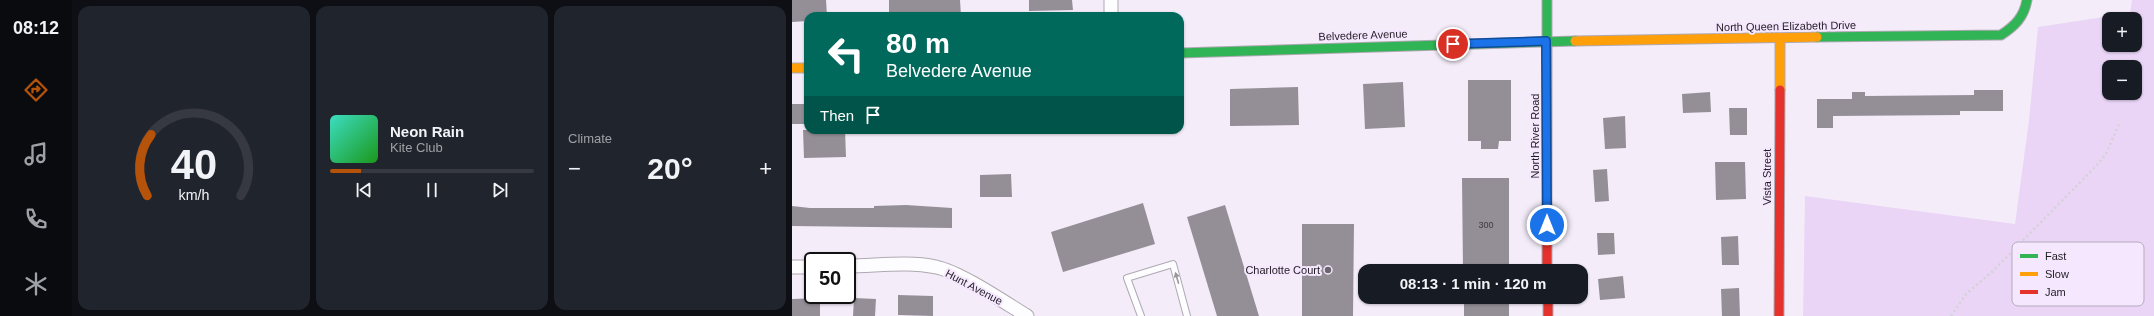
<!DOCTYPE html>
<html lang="en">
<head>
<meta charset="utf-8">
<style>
	:root { --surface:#171b24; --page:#20242c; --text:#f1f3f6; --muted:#9ea1a6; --line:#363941; --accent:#b45309 }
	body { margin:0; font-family:Arial,sans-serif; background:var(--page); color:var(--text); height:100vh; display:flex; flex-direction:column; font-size:15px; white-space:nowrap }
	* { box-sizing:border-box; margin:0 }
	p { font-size:13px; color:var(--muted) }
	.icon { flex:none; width:22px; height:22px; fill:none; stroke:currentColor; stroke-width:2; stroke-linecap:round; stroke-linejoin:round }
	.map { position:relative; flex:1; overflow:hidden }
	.panel { display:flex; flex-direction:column; gap:6px; padding:6px; background:#0d0f14; width:720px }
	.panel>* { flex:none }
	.hud { position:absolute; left:12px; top:12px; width:380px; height:122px; border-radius:12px; box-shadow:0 1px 3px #0004; background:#00695c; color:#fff; overflow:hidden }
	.buttons { position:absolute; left:1310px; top:12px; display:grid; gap:8px }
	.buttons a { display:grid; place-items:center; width:40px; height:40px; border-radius:8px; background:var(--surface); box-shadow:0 1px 3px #0004; font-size:20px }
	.speed { position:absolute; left:12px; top:252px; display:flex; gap:8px; font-size:20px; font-weight:700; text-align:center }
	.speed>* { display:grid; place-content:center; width:52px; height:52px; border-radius:50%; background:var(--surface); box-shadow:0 1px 3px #0004; line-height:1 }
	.speed .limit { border:2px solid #111; border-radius:6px; background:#fff; color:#111 }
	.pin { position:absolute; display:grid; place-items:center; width:34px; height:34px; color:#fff; margin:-17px; border:2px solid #fff; border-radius:50%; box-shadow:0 1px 4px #0007 }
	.me { position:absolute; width:44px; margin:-22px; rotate:0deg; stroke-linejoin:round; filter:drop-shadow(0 0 3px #0008) }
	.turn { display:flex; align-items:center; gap:14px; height:84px; padding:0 16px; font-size:18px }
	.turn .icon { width:52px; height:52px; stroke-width:2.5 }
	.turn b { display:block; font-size:28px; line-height:34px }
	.then { display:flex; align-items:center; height:38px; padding:0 16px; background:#0003; gap:8px; font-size:15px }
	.big { font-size:30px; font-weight:700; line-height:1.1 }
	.panel .widget { flex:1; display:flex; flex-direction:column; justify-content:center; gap:6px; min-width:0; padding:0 14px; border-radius:12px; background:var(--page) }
	.panel .dial { align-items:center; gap:0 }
	.dial svg { height:104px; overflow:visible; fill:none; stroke:var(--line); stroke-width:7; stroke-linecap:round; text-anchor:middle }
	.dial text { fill:var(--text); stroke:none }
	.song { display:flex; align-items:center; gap:12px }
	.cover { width:48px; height:48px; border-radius:6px; background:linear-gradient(135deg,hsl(170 70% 55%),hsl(120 70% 35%)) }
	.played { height:4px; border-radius:2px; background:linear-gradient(90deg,var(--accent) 15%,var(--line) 15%) }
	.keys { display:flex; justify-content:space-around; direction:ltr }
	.heat { display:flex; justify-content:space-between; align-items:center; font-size:22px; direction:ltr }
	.panel .tiles { flex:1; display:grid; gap:6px; grid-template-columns:repeat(3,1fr) }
	.trip { position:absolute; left:566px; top:264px; width:230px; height:40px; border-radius:12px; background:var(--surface); box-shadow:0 1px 3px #0004; font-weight:700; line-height:40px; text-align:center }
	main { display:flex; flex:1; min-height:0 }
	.dock { display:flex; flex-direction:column; width:72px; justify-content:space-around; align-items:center; background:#090b0e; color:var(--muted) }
	.dock .icon { width:28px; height:28px }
	.dock .selected { color:var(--accent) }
	.dock b { font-size:18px; color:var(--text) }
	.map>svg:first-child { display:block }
	.green { fill:#ead5f7; fill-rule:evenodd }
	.building { fill:#948f97 }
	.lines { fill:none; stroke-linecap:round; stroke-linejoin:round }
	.lane-casing { stroke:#aea9b2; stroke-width:8 }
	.street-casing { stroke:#aea9b2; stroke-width:15 }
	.fast-casing { stroke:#aea9b2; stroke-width:11 }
	.slow-casing { stroke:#aea9b2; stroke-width:11 }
	.jam-casing { stroke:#aea9b2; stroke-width:11 }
	.path { stroke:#d4d2d4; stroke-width:2.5; stroke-dasharray:2 3; stroke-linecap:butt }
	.lane { stroke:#fdfcfe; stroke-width:6 }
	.street { stroke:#fdfcfe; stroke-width:13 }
	.fast { stroke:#30b455; stroke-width:9 }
	.slow { stroke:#ff9f0a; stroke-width:9 }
	.jam { stroke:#e5322d; stroke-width:9 }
	.oneway { fill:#9a979b }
	.route-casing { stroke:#114b97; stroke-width:10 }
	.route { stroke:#1a73e8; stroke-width:7 }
	.poi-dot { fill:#6a656e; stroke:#f5e8fe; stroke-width:1.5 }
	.labels { text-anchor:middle; stroke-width:4; stroke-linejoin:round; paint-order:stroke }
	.number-label { font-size:9px; fill:#3d3940 }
	.street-label { font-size:11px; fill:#201c23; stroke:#f5e8fe }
	.poi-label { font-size:11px; fill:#201c23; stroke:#f5e8fe; text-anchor:end }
	.key { fill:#f5e8fe; stroke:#b5abbc; stroke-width:1 }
	.key-label { font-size:11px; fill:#201c23 }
</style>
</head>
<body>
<main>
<nav class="dock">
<b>08:12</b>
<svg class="icon selected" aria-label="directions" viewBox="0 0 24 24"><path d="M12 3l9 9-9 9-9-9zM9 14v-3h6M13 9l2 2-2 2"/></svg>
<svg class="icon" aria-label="music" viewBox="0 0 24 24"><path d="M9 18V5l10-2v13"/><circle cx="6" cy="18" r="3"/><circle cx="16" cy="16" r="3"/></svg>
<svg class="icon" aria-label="phone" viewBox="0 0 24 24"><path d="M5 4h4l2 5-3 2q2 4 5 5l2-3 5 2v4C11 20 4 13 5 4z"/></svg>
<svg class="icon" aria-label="climate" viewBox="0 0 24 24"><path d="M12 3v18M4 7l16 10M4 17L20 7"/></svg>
</nav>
<section class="panel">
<div class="tiles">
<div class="widget dial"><svg viewBox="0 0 100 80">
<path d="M14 69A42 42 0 1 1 86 69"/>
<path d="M14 69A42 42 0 0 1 17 22" stroke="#b45309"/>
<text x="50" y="56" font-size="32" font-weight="700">40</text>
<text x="50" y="72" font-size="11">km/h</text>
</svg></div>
<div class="widget">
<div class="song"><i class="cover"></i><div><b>Neon Rain</b><p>Kite Club</p></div></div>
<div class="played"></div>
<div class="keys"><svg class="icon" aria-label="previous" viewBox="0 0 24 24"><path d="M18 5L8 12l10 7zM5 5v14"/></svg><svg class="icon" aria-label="pause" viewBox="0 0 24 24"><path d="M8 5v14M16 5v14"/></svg><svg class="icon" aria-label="next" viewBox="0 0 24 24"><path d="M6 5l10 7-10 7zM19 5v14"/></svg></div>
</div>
<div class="widget"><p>Climate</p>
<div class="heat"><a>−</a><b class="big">20°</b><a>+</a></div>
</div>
</div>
</section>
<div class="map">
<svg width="1362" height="316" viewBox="0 0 1362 316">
	<rect width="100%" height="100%" fill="#f4edf9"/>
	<path class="green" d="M1340 0H1362V316H1011L1013 196 1223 224 1237 120 1246 27 1338 13ZM1317 19H1343V45H1317ZM1317 67H1343V93H1317Z"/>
	<g class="building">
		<polygon points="0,0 34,0 35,16 16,16 16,21 0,22"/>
		<polygon points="97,0 168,0 169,16 97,16"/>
		<polygon points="237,0 280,0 281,10 237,11"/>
		<polygon points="676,80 719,80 719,141 707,141 706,149 689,149 689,141 676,141"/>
		<polygon points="611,82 613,127 573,129 571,84"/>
		<polygon points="506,87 507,125 438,126 438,89"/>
		<polygon points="1182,90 1211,90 1211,111 1168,111 1168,115 1041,116 1041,128 1025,128 1025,99 1060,99 1060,92 1073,92 1073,96 1182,95"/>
		<polygon points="918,92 919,112 891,113 890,94"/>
		<rect x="0" y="104" width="16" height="20"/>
		<polygon points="937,108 955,108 955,135 938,135"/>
		<polygon points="833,116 834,148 813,149 811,118"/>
		<polygon points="11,130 53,130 54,157 12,158"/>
		<polygon points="923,162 953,162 954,199 924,200"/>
		<polygon points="815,169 817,201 803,202 801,170"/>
		<polygon points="219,174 220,197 188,197 188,175"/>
		<polygon points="670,178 717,178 717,271 671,271"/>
		<polygon points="351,203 363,244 271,272 259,232"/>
		<polygon points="114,205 160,208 160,228 0,226 0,206 18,208 82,208 82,206"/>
		<polygon points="433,205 467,316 425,316 395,217"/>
		<polygon points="510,224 562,224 561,316 510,316"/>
		<polygon points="805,233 822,233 823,254 806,255"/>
		<polygon points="946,236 947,265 930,265 929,237"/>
		<polygon points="831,276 833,298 808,300 806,279"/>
		<polygon points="947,288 948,316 930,316 929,289"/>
		<polygon points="106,295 141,296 141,316 106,315"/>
		<rect x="672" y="297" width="45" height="19"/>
		<polygon points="28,298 28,316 0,316 0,299"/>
		<polygon points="62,298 84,299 83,316 61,316"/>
	</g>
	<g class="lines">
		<defs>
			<polyline id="lane" points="349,316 335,278 381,264 395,316"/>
			<g id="street">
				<polyline points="319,16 319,0"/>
				<path d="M55 266C84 266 115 261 144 267 168 272 212 302 235 316"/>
				<polyline points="0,267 21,267"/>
			</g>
			<g id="fast">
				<polyline points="755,0 755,219"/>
				<path d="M1025 37 1209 35C1223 26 1232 17 1235 0"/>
				<polyline points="388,53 783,41"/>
			</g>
			<g id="slow">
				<polyline points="783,41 1025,37"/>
				<polyline points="0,68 16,68"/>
				<polyline points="988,90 988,39"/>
			</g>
			<g id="jam">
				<polyline points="755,219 755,271"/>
				<polyline points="756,297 756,316"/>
				<polyline points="987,316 988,90"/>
			</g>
		</defs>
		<use href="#lane" class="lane-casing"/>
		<use href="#street" class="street-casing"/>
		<use href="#fast" class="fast-casing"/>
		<use href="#slow" class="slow-casing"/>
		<use href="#jam" class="jam-casing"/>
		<polyline class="path" points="1159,316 1174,294 1201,271 1305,165 1314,154 1327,124"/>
		<use href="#lane" class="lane"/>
		<use href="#street" class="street"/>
		<use href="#fast" class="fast"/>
		<use href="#slow" class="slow"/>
		<use href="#jam" class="jam"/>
	</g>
	<defs><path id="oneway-solid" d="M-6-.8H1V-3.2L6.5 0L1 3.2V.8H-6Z"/></defs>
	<use class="oneway" href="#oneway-solid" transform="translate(385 278) rotate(-106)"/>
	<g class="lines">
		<defs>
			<polyline id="route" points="661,44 754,41 755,225"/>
		</defs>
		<use href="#route" class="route-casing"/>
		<use href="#route" class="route"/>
	</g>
	<circle class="poi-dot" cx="536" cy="270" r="4"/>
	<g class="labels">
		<g class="number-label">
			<text x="694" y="228">300</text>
		</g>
		<g class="street-label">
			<text transform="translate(994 26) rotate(-1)" y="4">North Queen Elizabeth Drive</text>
			<text transform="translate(571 35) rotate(-2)" y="4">Belvedere Avenue</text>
			<text transform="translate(743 136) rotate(-90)" y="4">North River Road</text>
			<text transform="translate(975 177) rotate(-90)" y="4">Vista Street</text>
			<text transform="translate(182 287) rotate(28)" y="4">Hunt Avenue</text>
		</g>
		<g class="poi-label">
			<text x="528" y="274">Charlotte Court</text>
		</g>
	</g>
	<rect x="1220" y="242" width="132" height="64" rx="6" class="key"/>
	<rect x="1228" y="254" width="18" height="4" fill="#30b455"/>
	<rect x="1228" y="272" width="18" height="4" fill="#ff9f0a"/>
	<rect x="1228" y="290" width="18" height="4" fill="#e5322d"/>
	<g class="key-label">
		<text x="1253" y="260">Fast</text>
		<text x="1253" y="278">Slow</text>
		<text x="1253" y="296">Jam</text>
	</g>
</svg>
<div class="buttons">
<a>+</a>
<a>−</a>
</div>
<div class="speed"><div class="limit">50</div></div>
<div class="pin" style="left:661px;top:44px;background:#d93025"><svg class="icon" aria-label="arrive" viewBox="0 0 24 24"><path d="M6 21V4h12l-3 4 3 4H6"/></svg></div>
<svg class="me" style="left:755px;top:225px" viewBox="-20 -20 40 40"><circle r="17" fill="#1a73e8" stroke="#fff" stroke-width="3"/><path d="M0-11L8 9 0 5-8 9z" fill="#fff"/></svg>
<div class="trip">08:13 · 1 min · 120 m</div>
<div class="hud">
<div class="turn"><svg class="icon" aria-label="left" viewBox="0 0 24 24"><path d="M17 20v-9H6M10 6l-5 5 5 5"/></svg><div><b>80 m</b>Belvedere Avenue</div></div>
<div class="then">Then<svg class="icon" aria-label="arrive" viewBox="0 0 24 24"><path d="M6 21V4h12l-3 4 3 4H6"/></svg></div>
</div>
</div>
</main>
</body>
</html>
